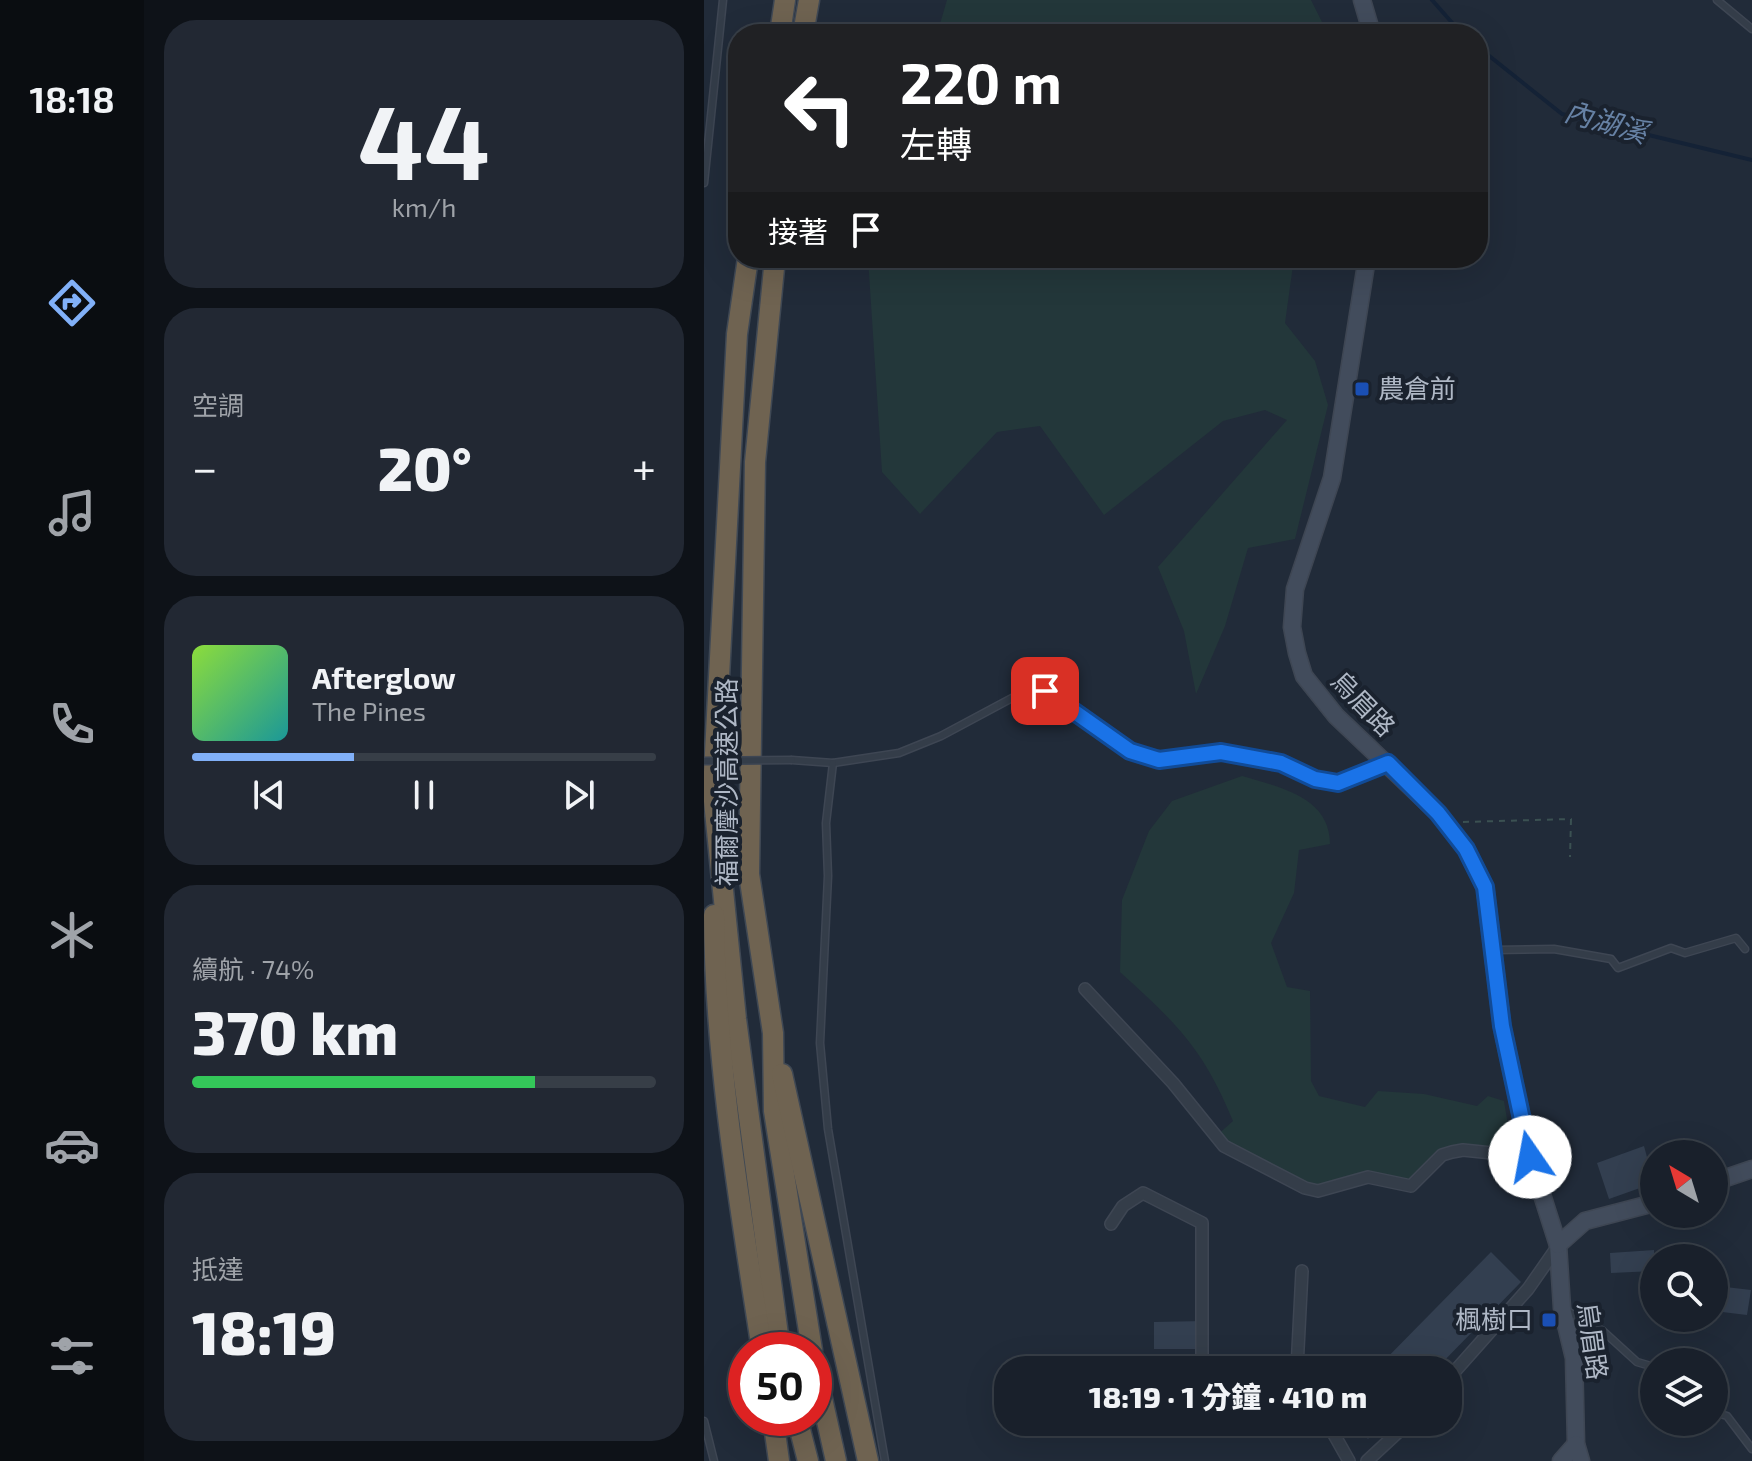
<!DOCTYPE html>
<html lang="zh-TW">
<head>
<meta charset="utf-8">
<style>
	:root { --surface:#19202b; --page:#222833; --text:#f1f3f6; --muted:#9fa3a9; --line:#373e47; --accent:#81b0f8 }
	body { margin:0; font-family:"Exo 2","Noto Sans TC",sans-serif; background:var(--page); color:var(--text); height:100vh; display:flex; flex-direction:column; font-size:30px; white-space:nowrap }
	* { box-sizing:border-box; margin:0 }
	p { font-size:26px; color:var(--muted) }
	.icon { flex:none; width:44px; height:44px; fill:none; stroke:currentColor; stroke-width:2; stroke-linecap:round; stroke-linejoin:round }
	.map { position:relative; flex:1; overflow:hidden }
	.drawer { display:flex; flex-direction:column; gap:20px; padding:20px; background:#0e1218; width:560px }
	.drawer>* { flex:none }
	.top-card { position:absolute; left:24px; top:24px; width:760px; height:244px; border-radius:32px; box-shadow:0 8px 32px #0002,0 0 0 2px var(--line); background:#202124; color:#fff; overflow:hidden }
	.needle { width:52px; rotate:322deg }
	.controls { position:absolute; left:936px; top:1140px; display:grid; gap:16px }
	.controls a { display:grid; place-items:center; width:88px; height:88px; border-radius:50%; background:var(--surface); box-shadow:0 8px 32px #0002,0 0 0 2px var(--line); font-size:40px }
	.speed { position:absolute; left:24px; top:1332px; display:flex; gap:16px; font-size:40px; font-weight:700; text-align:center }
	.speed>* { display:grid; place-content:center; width:104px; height:104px; border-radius:50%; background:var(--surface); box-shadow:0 8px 32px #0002,0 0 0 2px var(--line); line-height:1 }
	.speed .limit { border:12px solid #d22; background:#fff; color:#111 }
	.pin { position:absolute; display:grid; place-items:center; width:68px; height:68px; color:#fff; margin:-34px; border-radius:16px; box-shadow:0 4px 12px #0006 }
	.me { position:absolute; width:88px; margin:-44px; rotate:348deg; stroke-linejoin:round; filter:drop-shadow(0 0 6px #0008) }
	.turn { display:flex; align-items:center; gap:28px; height:168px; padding:0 40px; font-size:36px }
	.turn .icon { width:104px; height:104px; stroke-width:2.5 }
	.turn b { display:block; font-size:56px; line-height:68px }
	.then { display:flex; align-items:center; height:76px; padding:0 40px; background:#0003; gap:16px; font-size:30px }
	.big { font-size:60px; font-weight:800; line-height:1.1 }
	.drawer .tile { flex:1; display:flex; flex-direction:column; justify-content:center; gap:12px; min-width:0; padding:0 28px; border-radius:32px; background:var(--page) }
	.drawer .dial { align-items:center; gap:0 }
	.dial b { font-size:104px; line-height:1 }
	.song { display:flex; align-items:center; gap:24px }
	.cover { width:96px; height:96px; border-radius:12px; background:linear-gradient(135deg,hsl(90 70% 55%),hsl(180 70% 35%)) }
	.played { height:8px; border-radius:4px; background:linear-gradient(90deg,var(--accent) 35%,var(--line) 35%) }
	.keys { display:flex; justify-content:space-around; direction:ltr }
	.heat { display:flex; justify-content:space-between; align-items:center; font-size:44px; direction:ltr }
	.charge { height:12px; border-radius:6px; background:linear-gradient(90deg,#34c759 74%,var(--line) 0) }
	.trip { position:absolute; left:290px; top:1356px; width:468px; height:80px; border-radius:32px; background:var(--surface); box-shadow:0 8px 32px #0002,0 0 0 2px var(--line); font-weight:800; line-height:80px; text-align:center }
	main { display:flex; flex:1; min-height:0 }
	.tabs { display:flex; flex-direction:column; width:144px; justify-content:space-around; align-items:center; background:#0a0d11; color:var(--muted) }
	.tabs .icon { width:56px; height:56px }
	.tabs .selected { color:var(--accent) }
	.tabs b { font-size:36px; color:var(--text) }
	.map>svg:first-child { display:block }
	.green { fill:#23373a }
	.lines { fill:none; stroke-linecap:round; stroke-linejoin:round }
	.stream { stroke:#142236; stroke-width:4 }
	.building { fill:#333f50 }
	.lane-casing { stroke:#3e4653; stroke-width:9 }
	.street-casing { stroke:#3e4653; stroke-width:14 }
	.secondary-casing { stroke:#3e4653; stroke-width:19 }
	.highway-casing { stroke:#3f4854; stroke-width:23 }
	.path { stroke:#3b5152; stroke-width:2; stroke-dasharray:6 6; stroke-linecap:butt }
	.lane { stroke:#343d49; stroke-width:6 }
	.street { stroke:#343d49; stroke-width:11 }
	.secondary { stroke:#424c5c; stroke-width:16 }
	.highway { stroke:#6f6351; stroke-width:20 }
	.lane-bridge-casing { stroke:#3e4653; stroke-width:9; stroke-linecap:butt }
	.lane-bridge { stroke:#343d49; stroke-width:6 }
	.route-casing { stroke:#114b97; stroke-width:20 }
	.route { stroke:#1a73e8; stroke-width:14 }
	.transit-dot { fill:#1a4fb4; stroke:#1a222e; stroke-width:3 }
	.labels { text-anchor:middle; stroke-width:8; stroke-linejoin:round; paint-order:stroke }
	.poi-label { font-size:26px; fill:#afb8c6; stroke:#1a222e; text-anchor:start }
	.street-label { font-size:26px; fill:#afb8c6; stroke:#1a222e }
	.water-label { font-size:28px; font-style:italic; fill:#6782a5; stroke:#1a222e }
</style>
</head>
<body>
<main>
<nav class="tabs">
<b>18:18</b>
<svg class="icon selected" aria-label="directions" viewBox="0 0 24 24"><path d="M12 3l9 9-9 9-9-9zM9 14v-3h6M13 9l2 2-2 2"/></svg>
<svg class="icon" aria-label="music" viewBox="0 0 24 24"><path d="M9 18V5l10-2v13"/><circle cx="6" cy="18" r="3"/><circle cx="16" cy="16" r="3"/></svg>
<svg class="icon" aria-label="phone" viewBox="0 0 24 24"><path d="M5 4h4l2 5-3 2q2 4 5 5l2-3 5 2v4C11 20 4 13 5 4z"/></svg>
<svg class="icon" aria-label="climate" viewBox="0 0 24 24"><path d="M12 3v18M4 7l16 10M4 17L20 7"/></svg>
<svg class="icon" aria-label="car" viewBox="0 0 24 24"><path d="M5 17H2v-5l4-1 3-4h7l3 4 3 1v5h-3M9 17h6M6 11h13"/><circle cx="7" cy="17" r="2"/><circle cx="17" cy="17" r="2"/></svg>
<svg class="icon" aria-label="filters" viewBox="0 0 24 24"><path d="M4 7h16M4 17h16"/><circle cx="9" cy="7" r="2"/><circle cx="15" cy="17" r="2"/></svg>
</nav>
<section class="drawer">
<div class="tile dial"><b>44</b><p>km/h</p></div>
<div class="tile"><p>空調</p>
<div class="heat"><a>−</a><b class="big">20°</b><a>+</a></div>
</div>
<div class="tile">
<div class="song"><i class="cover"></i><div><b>Afterglow</b><p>The Pines</p></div></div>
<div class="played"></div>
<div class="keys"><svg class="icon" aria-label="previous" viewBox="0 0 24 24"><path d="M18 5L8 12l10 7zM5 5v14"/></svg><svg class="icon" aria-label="pause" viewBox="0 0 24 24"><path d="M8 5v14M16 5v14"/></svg><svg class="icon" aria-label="next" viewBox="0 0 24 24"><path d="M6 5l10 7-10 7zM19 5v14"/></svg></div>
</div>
<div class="tile"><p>續航 · 74%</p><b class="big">370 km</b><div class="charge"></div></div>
<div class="tile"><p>抵達</p><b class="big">18:19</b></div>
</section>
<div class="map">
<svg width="1048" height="1461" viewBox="0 0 1048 1461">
	<rect width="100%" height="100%" fill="#212b39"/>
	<g class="green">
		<polygon points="243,0 607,0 624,34 233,34"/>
		<polygon points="164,258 590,258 581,323 611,361 624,405 591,539 544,548 521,626 492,694 480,631 454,567 583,420 561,410 519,421 400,515 336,426 293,432 216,514 178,472"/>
		<path d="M538 776C574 787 626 796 626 844L595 850 590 893 567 943 583 987 606 991 607 1081 615 1096 661 1107 674 1091 720 1094 773 1106 784 1096 800 1101 808 1149 740 1148 705 1185 671 1176 597 1189 511 1137 529 1121C499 1048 473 1024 416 972L418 900 445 831 468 801Z"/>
	</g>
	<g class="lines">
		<g class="stream">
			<polyline points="728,0 758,34"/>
			<polyline points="774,47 858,114 1048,160"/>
		</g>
	</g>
	<g class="building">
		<polygon points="940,1146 950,1183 905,1199 893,1163"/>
		<polygon points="950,1250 950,1271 907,1273 906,1253"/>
		<polygon points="787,1252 817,1282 731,1370 671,1370"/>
		<polygon points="1013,1286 1047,1290 1043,1315 1010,1311"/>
		<polygon points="500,1321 500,1349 450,1349 450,1322"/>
		<polygon points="647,1422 680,1422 664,1439"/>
	</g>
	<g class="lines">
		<defs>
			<g id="lane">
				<polyline points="1013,0 1048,29"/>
				<polyline points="0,183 19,0"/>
				<polyline points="88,760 129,763 195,753 237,736 308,698 341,691 426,751 455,760 517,752 577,763 611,779 634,783 681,765"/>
				<polyline points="129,763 122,823 124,876 116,1043 124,1129 181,1461"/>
				<polyline points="791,950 850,949 907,959 914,968 967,948 981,953 1032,938 1041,949"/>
				<polyline points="861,1310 899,1331 933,1362 950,1367"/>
				<polyline points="1010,1412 1023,1416 1048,1449"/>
				<polyline points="0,1421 10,1461"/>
			</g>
			<g id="street">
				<polyline points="381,989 469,1083 520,1146 601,1188 614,1191 664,1177 707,1186 738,1155 748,1152 759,1150 826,1157"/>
				<polyline points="407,1224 419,1206 439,1193 498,1223 498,1365 502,1370"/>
				<polyline points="541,1370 593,1368 598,1271"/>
				<polyline points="744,1379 824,1289 854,1246"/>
				<polyline points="623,1422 645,1461"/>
				<polyline points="663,1461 705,1422"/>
			</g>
			<g id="secondary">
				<polyline points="658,0 668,34"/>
				<polyline points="663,258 628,478 591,589 588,627 593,653 600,676 632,716 734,813 762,849 781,887 798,1026 826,1157 854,1245 858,1308 870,1358 872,1444 877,1461"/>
				<polyline points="1010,1182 1048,1169"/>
				<polyline points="854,1245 881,1221 950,1203"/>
				<polyline points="857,1461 872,1444"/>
			</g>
			<g id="highway">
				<polyline points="76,34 81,0"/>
				<polyline points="99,34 105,0"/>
				<polyline points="44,258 33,334 9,791 32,1019 76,1350"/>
				<polyline points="71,258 51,462 45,874 69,1033 70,1111 108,1350"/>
				<path d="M10 915C11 1060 36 1207 58 1350"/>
				<polyline points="78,1074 164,1461"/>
				<polyline points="110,1363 132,1461"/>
				<polyline points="69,1418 75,1461"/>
				<polyline points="93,1418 104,1461"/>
			</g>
		</defs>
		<use href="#lane" class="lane-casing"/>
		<use href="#street" class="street-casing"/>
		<use href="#secondary" class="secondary-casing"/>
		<use href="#highway" class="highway-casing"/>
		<polyline class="path" points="759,822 867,819 866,857"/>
		<use href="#lane" class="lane"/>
		<use href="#street" class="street"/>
		<use href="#secondary" class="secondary"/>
		<use href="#highway" class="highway"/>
		<defs>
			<polyline id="lane-bridge" points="0,761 88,760"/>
		</defs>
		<use href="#lane-bridge" class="lane-bridge-casing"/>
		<use href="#lane-bridge" class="lane-bridge"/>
	</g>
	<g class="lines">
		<defs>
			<polyline id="route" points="341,691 426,751 455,760 517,752 577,763 611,779 634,783 684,763 734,813 762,849 781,887 798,1026 826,1157"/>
		</defs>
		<use href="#route" class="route-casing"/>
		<use href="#route" class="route"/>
	</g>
	<g class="transit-dot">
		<rect x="650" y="381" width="16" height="16" rx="4"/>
		<rect x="837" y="1312" width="16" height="16" rx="4"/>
	</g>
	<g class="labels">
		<g class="poi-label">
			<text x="674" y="398">農倉前</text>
			<text x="829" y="1329" text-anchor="end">楓樹口</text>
		</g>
		<g class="street-label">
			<text transform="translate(659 704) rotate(46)" y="9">烏眉路</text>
			<text transform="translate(23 782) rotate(-90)" y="9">福爾摩沙高速公路</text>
			<text transform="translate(888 1341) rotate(82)" y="9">烏眉路</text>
		</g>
		<g class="water-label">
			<text transform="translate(902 122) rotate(16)" y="10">內湖溪</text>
		</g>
	</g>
</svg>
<div class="controls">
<a><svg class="needle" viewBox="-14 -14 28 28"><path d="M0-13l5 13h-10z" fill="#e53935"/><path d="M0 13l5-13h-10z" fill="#9fa3a9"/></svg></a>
<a><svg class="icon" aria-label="search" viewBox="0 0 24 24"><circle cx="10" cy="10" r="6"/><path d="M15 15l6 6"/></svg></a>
<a><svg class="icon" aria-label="layers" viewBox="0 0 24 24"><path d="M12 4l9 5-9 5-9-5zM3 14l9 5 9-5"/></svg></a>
</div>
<div class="speed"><div class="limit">50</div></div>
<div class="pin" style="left:341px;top:691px;background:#d93025"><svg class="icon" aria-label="arrive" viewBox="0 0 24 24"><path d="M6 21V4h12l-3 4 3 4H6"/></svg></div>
<svg class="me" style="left:826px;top:1157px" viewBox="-20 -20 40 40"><circle r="19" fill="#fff"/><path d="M0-13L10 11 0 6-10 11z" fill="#1a73e8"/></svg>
<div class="trip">18:19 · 1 分鐘 · 410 m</div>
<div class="top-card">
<div class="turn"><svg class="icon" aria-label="left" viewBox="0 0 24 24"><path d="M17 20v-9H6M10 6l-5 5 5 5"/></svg><div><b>220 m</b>左轉</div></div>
<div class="then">接著<svg class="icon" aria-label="arrive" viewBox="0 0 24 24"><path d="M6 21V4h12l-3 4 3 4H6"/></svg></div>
</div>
</div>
</main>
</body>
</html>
